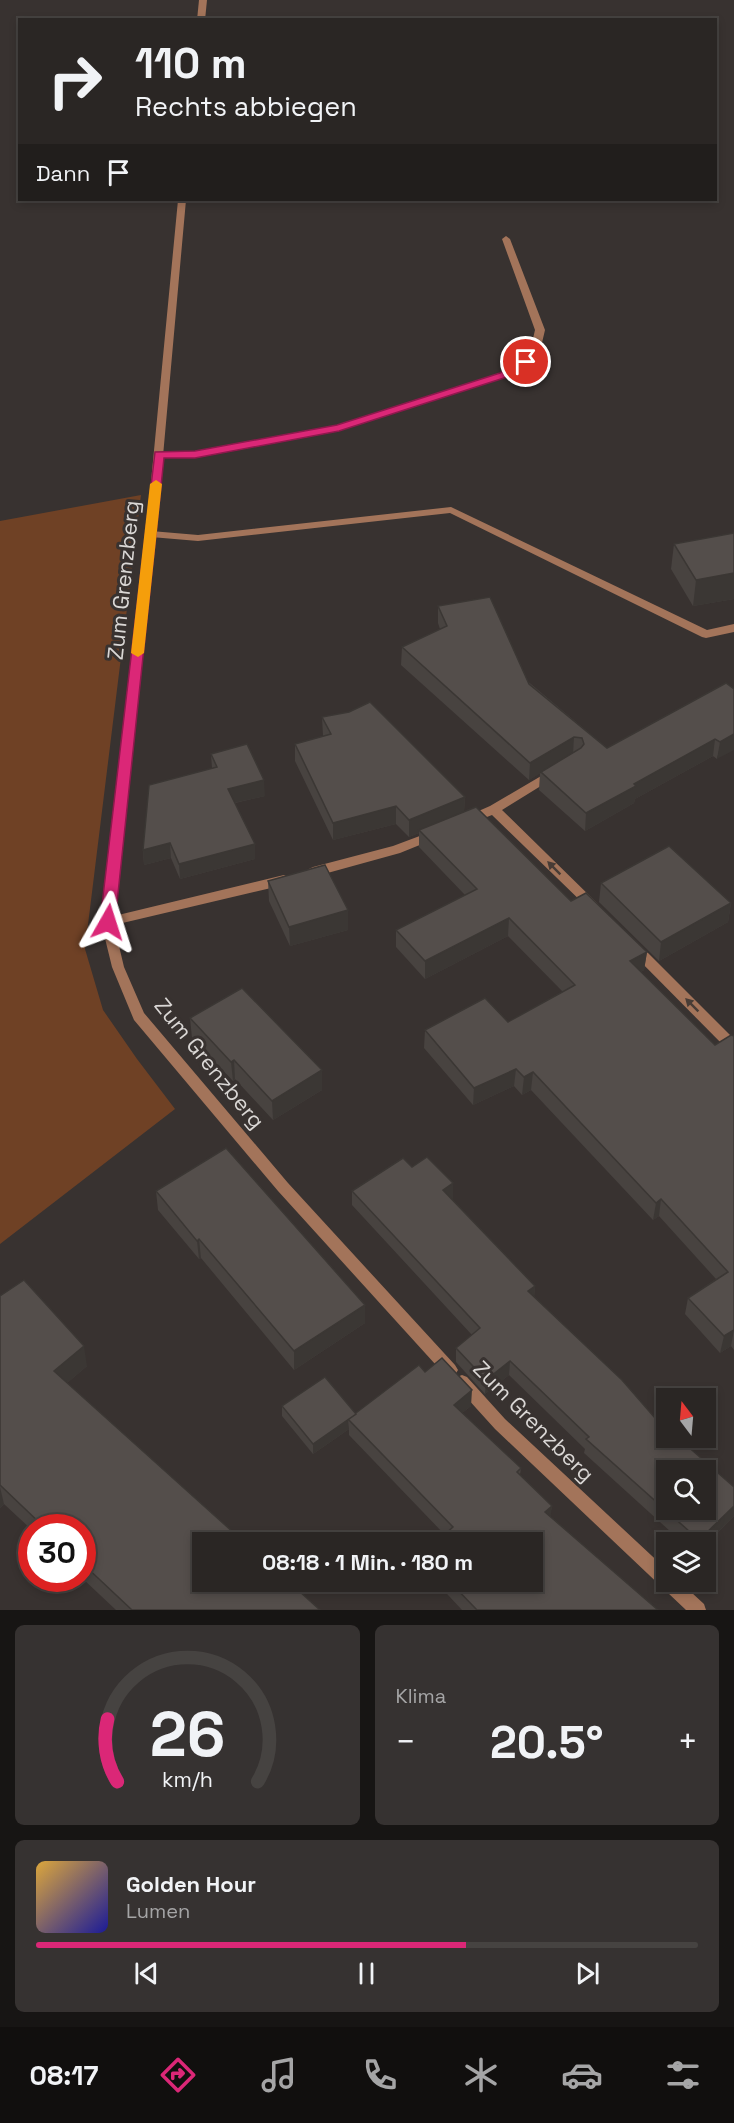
<!DOCTYPE html>
<html lang="de">
<head>
<meta charset="utf-8">
<style>
	:root { --surface:#2a2624; --page:#363231; --text:#f1f3f6; --muted:#a5a5a6; --line:#464341; --accent:#db2777 }
	body { margin:0; font-family:"Space Grotesk",sans-serif; background:var(--page); color:var(--text); height:100vh; display:flex; flex-direction:column; font-size:22px; white-space:nowrap }
	* { box-sizing:border-box; margin:0 }
	p { font-size:20px; color:var(--muted) }
	.icon { flex:none; width:33px; height:33px; fill:none; stroke:currentColor; stroke-width:2; stroke-linecap:round; stroke-linejoin:round }
	.map { position:relative; height:1610px; overflow:hidden }
	.details { display:flex; flex-direction:column; gap:15px; padding:15px; background:#171514; flex:1 }
	.details>* { flex:none }
	.guide { position:absolute; left:18px; top:18px; width:699px; height:183px; border-radius:0px; box-shadow:0 3px 9px #0003,0 0 0 2px var(--line); background:#2a2624; color:var(--text); overflow:hidden }
	.needle { width:39px; rotate:344deg }
	.buttons { position:absolute; left:656px; top:1388px; display:grid; gap:12px }
	.buttons a { display:grid; place-items:center; width:60px; height:60px; border-radius:0px; background:var(--surface); box-shadow:0 3px 9px #0003,0 0 0 2px var(--line); font-size:30px }
	.speed { position:absolute; left:18px; top:1514px; display:flex; gap:12px; font-size:30px; font-weight:700; text-align:center }
	.speed>* { display:grid; place-content:center; width:78px; height:78px; border-radius:50%; background:var(--surface); box-shadow:0 3px 9px #0003,0 0 0 2px var(--line); line-height:1 }
	.speed .limit { border:9px solid #d22; background:#fff; color:#111 }
	.pin { position:absolute; display:grid; place-items:center; width:51px; height:51px; color:#fff; margin:-26px; border:3px solid #fff; border-radius:50%; box-shadow:0 2px 6px #0007 }
	.me { position:absolute; width:66px; margin:-33px; rotate:6deg; stroke-linejoin:round; filter:drop-shadow(0 0 4px #0008) }
	.turn { display:flex; align-items:center; gap:21px; height:126px; padding:0 18px; font-size:27px }
	.turn .icon { width:78px; height:78px; stroke-width:2.5 }
	.turn b { display:block; font-size:42px; line-height:51px }
	.then { display:flex; align-items:center; height:57px; padding:0 18px; background:#0003; gap:12px; font-size:22px }
	.big { font-size:45px; font-weight:700; line-height:1.1 }
	.details .card { flex:1; display:flex; flex-direction:column; justify-content:center; gap:9px; min-width:0; padding:0 21px; border-radius:9px; background:var(--page) }
	.details .dial { align-items:center; gap:0 }
	.dial svg { height:156px; overflow:visible; fill:none; stroke:var(--line); stroke-width:7; stroke-linecap:round; text-anchor:middle }
	.dial text { fill:var(--text); stroke:none }
	.song { display:flex; align-items:center; gap:18px }
	.cover { width:72px; height:72px; border-radius:9px; background:linear-gradient(135deg,hsl(40 70% 55%),hsl(240 70% 35%)) }
	.played { height:6px; border-radius:3px; background:linear-gradient(90deg,var(--accent) 65%,var(--line) 65%) }
	.keys { display:flex; justify-content:space-around; direction:ltr }
	.heat { display:flex; justify-content:space-between; align-items:center; font-size:33px; direction:ltr }
	.details .tiles { flex:1; display:grid; gap:15px; grid-template-columns:1fr 1fr }
	.card:last-child { grid-column:span 2 }
	.trip { position:absolute; left:192px; top:1532px; width:351px; height:60px; border-radius:0px; background:var(--surface); box-shadow:0 3px 9px #0003,0 0 0 2px var(--line); font-weight:700; line-height:60px; text-align:center }
	.tabs { display:flex; height:96px; justify-content:space-around; align-items:center; background:#110f0e; color:var(--muted) }
	.tabs .icon { width:42px; height:42px }
	.tabs .current { color:var(--accent) }
	.tabs b { font-size:27px; color:var(--text) }
	.map>svg:first-child { display:block }
	.green { fill:#6f4125 }
	.lines { fill:none; stroke-linecap:round; stroke-linejoin:round }
	.service { fill:#a3745a; fill-rule:evenodd }
	.minor { fill:#a3745a; fill-rule:evenodd }
	.wall { fill:#484340 }
	.shaded-wall { fill:#3b3734 }
	.building { fill:#544e4b; stroke:#3b3734; stroke-width:1.5; fill-rule:evenodd }
	.oneway { fill:#483c36 }
	.route { fill:#db2777; stroke:#8e194d; stroke-width:1.5 }
	.slow { fill:#f59e0b }
	.labels { text-anchor:middle; stroke-width:6; stroke-linejoin:round; paint-order:stroke }
	.street-label { font-size:22px; fill:#dad7d5; stroke:#383230 }
</style>
</head>
<body>
<div class="map">
<svg width="734" height="1610" viewBox="0 0 734 1610">
	<rect width="100%" height="100%" fill="#383230"/>
	<polygon class="green" points="141,495 85,949 103,1010 137,1059 175,1109 0,1244 0,521"/>
	<g class="lines">
		<g class="service">
			<polygon points="506,236 510,239 545,330 541,347 529,364 506,377 339,431 195,458 159,458 154,455 159,452 195,452 337,425 500,373 523,360 531,347 535,330 502,239"/>
			<polygon points="451,507 707,630 734,624 734,632 706,638 702,637 450,513 198,541 151,537 146,534 151,531 198,535"/>
		</g>
		<g class="minor">
			<polygon points="199,0 207,0 205,20 197,20"/>
			<polygon points="178,200 186,200 156,534 114,916 284,875 288,877 290,880 288,883 284,885 114,925 124,967 144,1013 288,1183 455,1365 458,1370 455,1375 450,1377 445,1375 278,1191 134,1020 112,967 101,922 146,534"/>
			<polygon points="553,769 557,770 559,773 557,776 502,810 597,903 599,906 597,909 589,909 492,815 469,824 463,820 465,817 490,806"/>
			<polygon points="433,831 437,832 439,835 437,838 400,853 313,877 309,875 307,872 309,869 313,867 393,846"/>
			<polygon points="635,943 640,945 734,1039 734,1052 729,1051 630,951 629,948 630,945"/>
			<polygon points="462,1375 467,1377 505,1419 666,1569 666,1581 679,1581 704,1604 706,1610 686,1610 495,1429 457,1387 454,1382 457,1377"/>
		</g>
	</g>
	<g class="wall">
		<polygon points="734,533 734,599 693,606 671,569 674,544"/>
		<polygon points="438,606 607,748 734,689 717,759 713,756 635,799 634,803 585,831 539,790 540,773 529,780 401,665 402,647 440,629 438,623"/>
		<polygon points="322,717 465,797 464,811 571,901 647,952 644,970 641,972 715,1045 734,1036 734,1350 731,1346 720,1353 685,1314 688,1298 716,1279 659,1216 653,1220 531,1090 522,1095 514,1086 473,1105 424,1048 425,1030 508,1022 563,992 508,936 425,979 396,947 396,930 465,895 419,847 419,833 409,837 396,824 333,840 295,761 295,744 323,736"/>
		<polygon points="211,754 265,796 235,803 255,859 180,879 171,858 144,865 143,850 212,768"/>
		<polygon points="268,881 348,910 348,930 290,946 269,901"/>
		<polygon points="601,883 731,903 728,922 659,961 599,902"/>
		<polygon points="190,1018 322,1070 322,1090 273,1120 235,1079 233,1081 192,1038"/>
		<polygon points="412,1167 453,1183 453,1198 451,1199 535,1286 534,1297 734,1516 705,1545 705,1542 682,1542 584,1453 585,1449 509,1375 485,1394 456,1362 456,1348 472,1335 352,1205 352,1191"/>
		<polygon points="156,1191 365,1305 365,1323 294,1370 201,1258 199,1259 158,1210"/>
		<polygon points="0,1296 87,1366 67,1383 320,1610 116,1610 82,1578 82,1527 32,1527 32,1530 4,1504 0,1508"/>
		<polygon points="425,1372 471,1406 462,1413 521,1468 520,1475 552,1506 550,1516 658,1610 462,1610 435,1581 532,1581 445,1535 349,1435 349,1429 313,1454 282,1416 282,1406 356,1414"/>
	</g>
	<g class="shaded-wall">
		<polygon points="734,573 734,599 693,606 696,580"/>
		<polygon points="734,734 734,750 717,759 720,742"/>
		<polygon points="574,737 573,754 529,780 530,763"/>
		<polygon points="715,739 713,756 635,799 634,803 585,831 586,813 634,784"/>
		<polygon points="264,780 265,796 229,804 228,789"/>
		<polygon points="465,797 464,814 419,830 419,833 409,837 409,820"/>
		<polygon points="396,806 396,824 333,840 333,823"/>
		<polygon points="170,843 171,858 144,865 143,850"/>
		<polygon points="255,844 255,859 180,879 179,864"/>
		<polygon points="731,903 728,922 659,961 661,942"/>
		<polygon points="348,910 348,930 290,946 289,927"/>
		<polygon points="509,918 508,936 425,979 425,961"/>
		<polygon points="647,952 644,970 628,979 630,961"/>
		<polygon points="234,1060 235,1079 233,1081 231,1062"/>
		<polygon points="516,1069 514,1086 473,1105 474,1088"/>
		<polygon points="322,1070 322,1090 273,1120 272,1101"/>
		<polygon points="533,1072 531,1090 522,1095 524,1077"/>
		<polygon points="453,1183 453,1198 442,1205 443,1190"/>
		<polygon points="661,1199 659,1216 653,1220 656,1203"/>
		<polygon points="199,1239 201,1258 199,1259 197,1241"/>
		<polygon points="535,1286 534,1300 528,1291"/>
		<polygon points="365,1305 365,1323 294,1370 294,1351"/>
		<polygon points="734,1330 731,1346 720,1353 724,1336"/>
		<polygon points="84,1346 87,1366 58,1391 54,1371"/>
		<polygon points="510,1361 509,1375 485,1394 486,1380"/>
		<polygon points="472,1390 471,1406 453,1420 454,1405"/>
		<polygon points="348,1420 349,1429 313,1454 313,1444"/>
		<polygon points="0,1487 4,1504 0,1508"/>
		<polygon points="552,1506 550,1521 545,1512"/>
		<polygon points="734,1506 734,1516 705,1545 705,1542 698,1542 699,1540"/>
	</g>
	<g class="building">
		<polygon points="734,533 734,573 696,580 674,544"/>
		<polygon points="490,597 529,684 607,748 726,683 734,689 734,734 720,742 715,739 634,784 636,786 586,813 541,772 581,748 584,744 582,738 574,737 530,763 402,647 447,626 438,606"/>
		<polygon points="370,702 465,797 409,820 396,806 333,823 295,744 331,734 322,717 349,712"/>
		<polygon points="247,744 264,780 228,789 255,844 179,864 170,843 143,850 149,785 217,767 211,754"/>
		<polygon points="476,807 571,901 586,893 647,952 630,961 715,1045 731,1035 734,1036 734,1330 724,1336 688,1298 728,1272 661,1199 656,1203 533,1072 524,1077 516,1069 474,1088 425,1030 485,998 508,1022 575,985 509,918 425,961 396,930 477,889 419,830"/>
		<polygon points="669,846 731,903 661,942 601,883"/>
		<polygon points="325,865 348,910 289,927 268,881"/>
		<polygon points="242,988 322,1070 272,1101 234,1060 231,1062 190,1018"/>
		<polygon points="226,1148 365,1305 294,1351 199,1239 197,1241 156,1191"/>
		<path d="M427 1157 453 1183 443 1190 535 1286 528 1291 622 1380 655 1418 666 1427V1437H677L734 1487V1506L699 1540 586 1439 589 1437 510 1361 486 1380 456 1348 480 1328 352 1191 403 1158 412 1167ZM666 1470H705V1509H666Z"/>
		<polygon points="24,1280 84,1346 54,1371 244,1542 202,1542 202,1581 288,1581 320,1610 132,1610 82,1563 82,1527 44,1527 0,1485 0,1296"/>
		<polygon points="442,1358 472,1390 454,1405 521,1468 517,1472 552,1506 545,1512 658,1610 477,1610 449,1581 532,1581 532,1542 436,1542 453,1527 348,1419 419,1365 425,1372"/>
		<polygon points="325,1377 356,1414 313,1444 282,1406"/>
	</g>
	<defs><path id="oneway-solid" d="M-6-.8H1V-3.2L6.5 0L1 3.2V.8H-6Z" transform="scale(1.5)"/></defs>
	<g class="oneway">
		<use href="#oneway-solid" transform="translate(554 868) rotate(-135)"/>
		<use href="#oneway-solid" transform="translate(692 1005) rotate(-135)"/>
	</g>
	<polygon class="route" points="526,358 530,359 530,364 507,377 339,431 195,458 164,458 115,922 108,927 102,926 100,922 155,452 195,451 337,425 500,373"/>
	<polygon class="slow" points="156,480 162,484 144,653 138,657 131,653 150,484"/>
	<g class="labels">
		<g class="street-label">
			<text transform="translate(123 580) rotate(-84)" y="8">Zum Grenzberg</text>
			<text transform="translate(210 1063) rotate(51)" y="8">Zum Grenzberg</text>
			<text transform="translate(534 1421) rotate(45)" y="8">Zum Grenzberg</text>
		</g>
	</g>
</svg>
<div class="buttons">
<a><svg class="needle" viewBox="-14 -14 28 28"><path d="M0-13l5 13h-10z" fill="#e53935"/><path d="M0 13l5-13h-10z" fill="#a5a5a6"/></svg></a>
<a><svg class="icon" aria-label="search" viewBox="0 0 24 24"><circle cx="10" cy="10" r="6"/><path d="M15 15l6 6"/></svg></a>
<a><svg class="icon" aria-label="layers" viewBox="0 0 24 24"><path d="M12 4l9 5-9 5-9-5zM3 14l9 5 9-5"/></svg></a>
</div>
<div class="speed"><div class="limit">30</div></div>
<div class="pin" style="left:526px;top:362px;background:#d93025"><svg class="icon" aria-label="arrive" viewBox="0 0 24 24"><path d="M6 21V4h12l-3 4 3 4H6"/></svg></div>
<svg class="me" style="left:108px;top:922px" viewBox="-20 -20 40 40"><path d="M0-17L14 15 0 8-14 15z" fill="#db2777" stroke="#fff" stroke-width="4"/></svg>
<div class="trip">08:18 · 1 Min. · 180 m</div>
<div class="guide">
<div class="turn"><svg class="icon" aria-label="right" viewBox="0 0 24 24"><path d="M7 20v-9h11M14 6l5 5-5 5"/></svg><div><b>110 m</b>Rechts abbiegen</div></div>
<div class="then">Dann<svg class="icon" aria-label="arrive" viewBox="0 0 24 24"><path d="M6 21V4h12l-3 4 3 4H6"/></svg></div>
</div>
</div>
<section class="details">
<div class="tiles">
<div class="card dial"><svg viewBox="0 0 100 80">
<path d="M14 69A42 42 0 1 1 86 69"/>
<path d="M14 69A42 42 0 0 1 9 37" stroke="#db2777"/>
<text x="50" y="56" font-size="32" font-weight="700">26</text>
<text x="50" y="72" font-size="11">km/h</text>
</svg></div>
<div class="card"><p>Klima</p>
<div class="heat"><a>−</a><b class="big">20.5°</b><a>+</a></div>
</div>
<div class="card">
<div class="song"><i class="cover"></i><div><b>Golden Hour</b><p>Lumen</p></div></div>
<div class="played"></div>
<div class="keys"><svg class="icon" aria-label="previous" viewBox="0 0 24 24"><path d="M18 5L8 12l10 7zM5 5v14"/></svg><svg class="icon" aria-label="pause" viewBox="0 0 24 24"><path d="M8 5v14M16 5v14"/></svg><svg class="icon" aria-label="next" viewBox="0 0 24 24"><path d="M6 5l10 7-10 7zM19 5v14"/></svg></div>
</div>
</div>
</section>
<nav class="tabs">
<b>08:17</b>
<svg class="icon current" aria-label="directions" viewBox="0 0 24 24"><path d="M12 3l9 9-9 9-9-9zM9 14v-3h6M13 9l2 2-2 2"/></svg>
<svg class="icon" aria-label="music" viewBox="0 0 24 24"><path d="M9 18V5l10-2v13"/><circle cx="6" cy="18" r="3"/><circle cx="16" cy="16" r="3"/></svg>
<svg class="icon" aria-label="phone" viewBox="0 0 24 24"><path d="M5 4h4l2 5-3 2q2 4 5 5l2-3 5 2v4C11 20 4 13 5 4z"/></svg>
<svg class="icon" aria-label="climate" viewBox="0 0 24 24"><path d="M12 3v18M4 7l16 10M4 17L20 7"/></svg>
<svg class="icon" aria-label="car" viewBox="0 0 24 24"><path d="M5 17H2v-5l4-1 3-4h7l3 4 3 1v5h-3M9 17h6M6 11h13"/><circle cx="7" cy="17" r="2"/><circle cx="17" cy="17" r="2"/></svg>
<svg class="icon" aria-label="filters" viewBox="0 0 24 24"><path d="M4 7h16M4 17h16"/><circle cx="9" cy="7" r="2"/><circle cx="15" cy="17" r="2"/></svg>
</nav>
</body>
</html>
